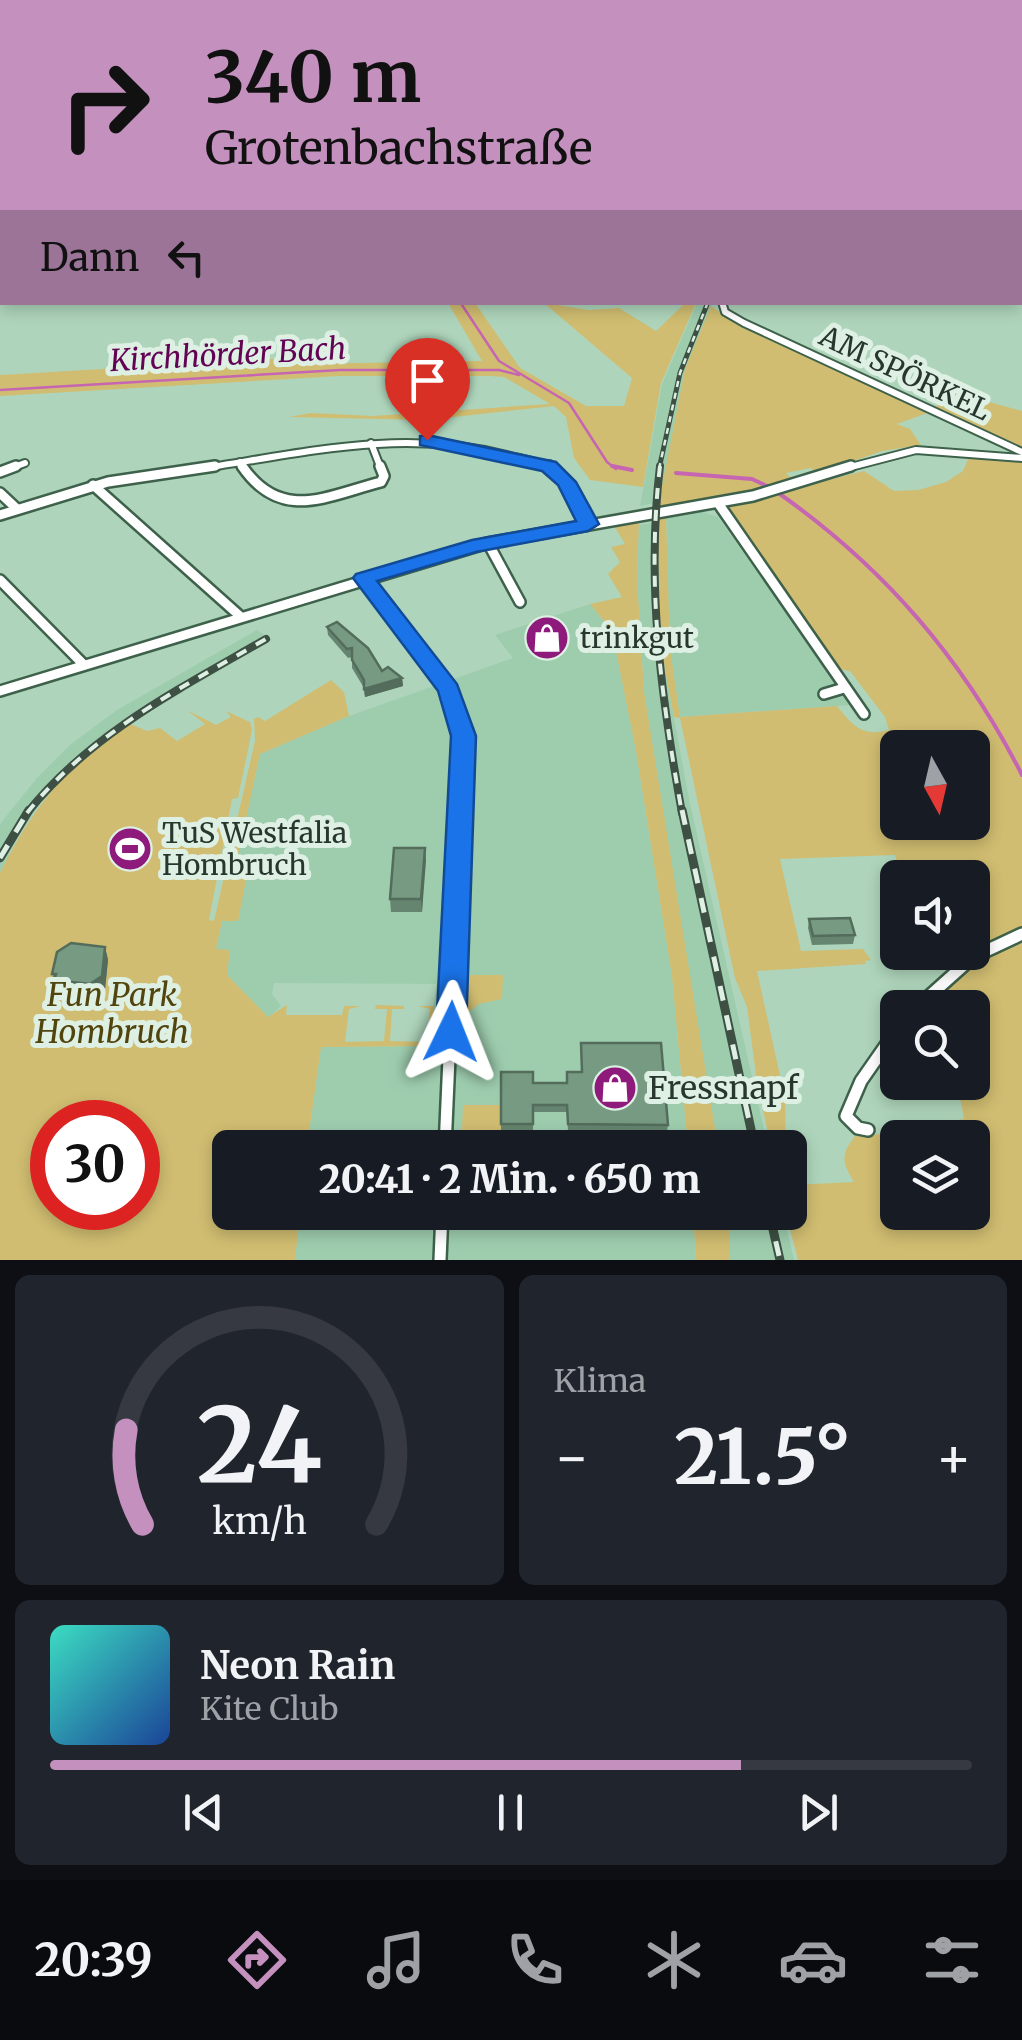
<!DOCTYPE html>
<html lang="de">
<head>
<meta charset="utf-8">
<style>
	:root { --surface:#171b24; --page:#20242c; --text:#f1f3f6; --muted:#9ea1a6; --line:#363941; --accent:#c491bf }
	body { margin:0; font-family:Merriweather,serif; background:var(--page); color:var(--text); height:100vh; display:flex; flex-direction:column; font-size:38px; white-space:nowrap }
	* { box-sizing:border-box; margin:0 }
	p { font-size:32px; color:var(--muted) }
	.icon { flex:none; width:55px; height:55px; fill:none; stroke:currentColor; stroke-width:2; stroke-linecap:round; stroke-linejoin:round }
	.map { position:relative; height:1260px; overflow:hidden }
	.sheet { display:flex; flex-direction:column; gap:15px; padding:15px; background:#0d0f14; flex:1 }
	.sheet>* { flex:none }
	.hud { position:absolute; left:0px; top:0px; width:1022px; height:305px; box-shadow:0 5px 15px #0003; background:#c491bf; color:#111; overflow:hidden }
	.needle { width:65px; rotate:172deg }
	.controls { position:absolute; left:880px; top:730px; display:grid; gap:20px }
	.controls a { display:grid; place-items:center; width:110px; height:110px; border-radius:15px; background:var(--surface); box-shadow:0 5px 15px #0003; font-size:50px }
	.speed { position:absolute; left:30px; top:1100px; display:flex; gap:20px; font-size:50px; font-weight:700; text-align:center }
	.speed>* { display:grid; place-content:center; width:130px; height:130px; border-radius:50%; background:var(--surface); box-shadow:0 5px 15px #0003; line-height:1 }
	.speed .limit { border:15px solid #d22; background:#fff; color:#111 }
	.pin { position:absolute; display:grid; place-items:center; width:85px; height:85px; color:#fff; margin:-102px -42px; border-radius:50% 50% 50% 0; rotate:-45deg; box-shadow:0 0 10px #0007 }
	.pin .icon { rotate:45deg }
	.me { position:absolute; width:110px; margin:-55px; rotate:2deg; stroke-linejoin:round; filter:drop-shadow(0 0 8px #0008) }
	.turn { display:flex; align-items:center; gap:35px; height:210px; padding:0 40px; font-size:45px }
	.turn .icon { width:130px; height:130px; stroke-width:2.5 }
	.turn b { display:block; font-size:70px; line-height:85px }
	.then { display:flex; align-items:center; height:95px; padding:0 40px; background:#0003; gap:20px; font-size:38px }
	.big { font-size:75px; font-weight:800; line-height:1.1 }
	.sheet .widget { flex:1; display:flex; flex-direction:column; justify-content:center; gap:15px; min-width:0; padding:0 35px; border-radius:15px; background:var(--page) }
	.sheet .dial { align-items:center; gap:0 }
	.dial svg { height:260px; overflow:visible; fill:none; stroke:var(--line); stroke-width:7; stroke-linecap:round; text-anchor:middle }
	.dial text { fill:var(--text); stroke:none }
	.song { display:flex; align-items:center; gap:30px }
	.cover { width:120px; height:120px; border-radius:15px; background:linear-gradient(135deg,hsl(170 70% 55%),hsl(220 70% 35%)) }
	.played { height:10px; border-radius:5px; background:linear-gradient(90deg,var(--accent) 75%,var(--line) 75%) }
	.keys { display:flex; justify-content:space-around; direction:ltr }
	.heat { display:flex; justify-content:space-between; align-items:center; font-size:55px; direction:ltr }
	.sheet .tiles { flex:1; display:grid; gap:15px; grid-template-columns:1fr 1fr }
	.widget:last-child { grid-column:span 2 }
	.trip { position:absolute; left:212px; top:1130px; width:595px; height:100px; border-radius:15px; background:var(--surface); box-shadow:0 5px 15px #0003; font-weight:800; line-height:100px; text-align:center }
	.menu { display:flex; height:160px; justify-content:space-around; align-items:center; background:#090b0e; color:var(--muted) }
	.menu .icon { width:70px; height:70px }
	.menu .selected { color:var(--accent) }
	.menu b { font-size:45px; color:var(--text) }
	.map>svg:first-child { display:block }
	.built { fill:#9ecdae }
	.green { fill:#d0bd71; fill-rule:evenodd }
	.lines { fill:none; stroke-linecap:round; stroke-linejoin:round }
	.stream-far1 { stroke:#c665b1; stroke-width:2.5 }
	.stream { stroke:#c665b1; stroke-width:4 }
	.minor-far2-casing { stroke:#3e614b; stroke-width:10 }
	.minor-far1-casing { stroke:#3e614b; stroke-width:14 }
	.minor-casing { stroke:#3e614b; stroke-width:16 }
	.minor-far2 { stroke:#fff; stroke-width:6 }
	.minor-far1 { stroke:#fff; stroke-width:9 }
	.minor { stroke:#fff; stroke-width:11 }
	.rail-far2-casing { stroke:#3d5043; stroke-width:5 }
	.rail-far1-casing { stroke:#3d5043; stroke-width:8 }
	.rail-casing { stroke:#3d5043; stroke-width:9 }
	.rail-far2 { stroke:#ddf0e3; stroke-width:2.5; stroke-dasharray:6; stroke-linecap:butt }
	.rail-far1 { stroke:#ddf0e3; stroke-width:4; stroke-dasharray:11; stroke-linecap:butt }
	.rail { stroke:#ddf0e3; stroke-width:5; stroke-dasharray:15; stroke-linecap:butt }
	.wall { fill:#658570 }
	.shaded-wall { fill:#536c5b }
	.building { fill:#769b82; stroke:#536c5b; stroke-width:2.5 }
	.route { fill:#1a73e8; stroke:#114b97; stroke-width:2.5 }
	.labels { text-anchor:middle; stroke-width:10; stroke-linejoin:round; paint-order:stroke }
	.street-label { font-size:28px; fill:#28372d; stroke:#ddf0e3 }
	.poi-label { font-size:28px; fill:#28372d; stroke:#ddf0e3; text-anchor:start }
	.water-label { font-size:30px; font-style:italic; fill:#620354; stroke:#ddf0e3 }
	.near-park-label { font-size:32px; font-style:italic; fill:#51440c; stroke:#ddf0e3 }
	.near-poi-label { font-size:32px; fill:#28372d; stroke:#ddf0e3; text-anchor:start }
</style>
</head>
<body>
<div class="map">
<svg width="1022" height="1260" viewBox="0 0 1022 1260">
	<rect width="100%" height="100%" fill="#aed5bb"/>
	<g class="built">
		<polygon points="697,303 713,303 685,369 660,502 640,506 662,384"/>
		<polygon points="697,510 718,517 851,705 680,717 670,649 666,515"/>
		<polygon points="657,522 661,648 669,691 689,799 768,1147 718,1147 691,1003 644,692 637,579 639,525"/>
		<polygon points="590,604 612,631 636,751 672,976 688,1147 307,1147 321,1047 430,1046 436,984 274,983 272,994 281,1006 268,1018 227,975 216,949 222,921 238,921 246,876 233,875 260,754 349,716 513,658 495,635"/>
		<polygon points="257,630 272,640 108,736 71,769 44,798 17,838 0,873 0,824 36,779 71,744 117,710"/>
		<polygon points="300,1212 693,1213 696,1260 295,1260"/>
		<polygon points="730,1213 783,1213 794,1260 730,1260"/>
	</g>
	<g class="green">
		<polygon points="653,0 1022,0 1022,18 1020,2"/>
		<polygon points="448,303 475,303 520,368 586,406 624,406 632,378 544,303 589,310 619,308 656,331 685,303 696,303 661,383 643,487 590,480 574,458 566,417 554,406 427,420 289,417 311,413 373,416 550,404 504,377 490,376 339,376 0,396 0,375 290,358 291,364 482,361"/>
		<polygon points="711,306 727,317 930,412 897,424 910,429 921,445 882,451 817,474 811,468 786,473 794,481 743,494 658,507 685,369"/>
		<polygon points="953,392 1022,411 1022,447 936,407"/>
		<path d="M970 455 1022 461V929L973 946 972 878 902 877 895 855 780 859 801 951 863 949 871 960 865 961 866 964 757 971 785 1098 786 1147H771L757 1082 747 1007 735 978 680 718 674 717 661 648 657 517 666 515 670 649 680 717 837 706C853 726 862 737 889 730L885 717 850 671 839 669 726 510 735 504 864 471 894 491 918 490 946 482 963 471ZM898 748H972V822H898Z"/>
		<polygon points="639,519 637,579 644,692 718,1147 688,1147 672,976 636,751 612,631 590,604 622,597 608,574 620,562 611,547 625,544 613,524"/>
		<path d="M331 680 344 692 349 716 260 754 234 874 247 875 238 921H222L216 949 230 950 227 975 268 1017 287 1005 286 1015H342L344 1006H361L349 1009 345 1042 384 1041 387 1009H375L376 1005 404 1006V1009H392L390 1041 428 1042 430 1009 418 1006H434L431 1046 321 1047 307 1147 230 1148V1212L300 1213 295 1260H0V873C30 811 72 758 128 723L147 731 160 728 177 741 205 724 187 710 216 725 231 717 226 711 250 722 252 730 238 798 232 799 209 920 214 921 255 741 254 719 258 717 265 721ZM52 1122H138V1208H52Z"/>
		<path d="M1022 941V1260H798L786 1213 790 1212V1170L793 1185 854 1182C842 1162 840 1156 855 1136L949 1129 948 1121 964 1119 961 1102 950 1083 972 1082V1008L923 1007 975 961ZM898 1138H972V1212H898Z"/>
		<polygon points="467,975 503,975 502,999 479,1004 466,1014"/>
		<polygon points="463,1105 501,1105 501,1130 462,1130"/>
		<polygon points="693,1213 730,1213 730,1260 696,1260"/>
	</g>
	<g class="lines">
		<g class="stream-far1">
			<polyline points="460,302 499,361 569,403 607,462 616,469"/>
			<polyline points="0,390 340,370 499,370 519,375"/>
		</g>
		<g class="stream">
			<polyline points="612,466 632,470"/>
			<polyline points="676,473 752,479 769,487"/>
			<path d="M777 492C884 567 963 659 1022 775"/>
		</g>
		<defs>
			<g id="minor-far2">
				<polyline points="722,302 725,312 744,323 1022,452"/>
				<polyline points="371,443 381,469"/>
				<polyline points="240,462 244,469"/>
				<polyline points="9,469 25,463"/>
				<path d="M198 469C304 453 401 428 507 455 522 459 539 461 552 469"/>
				<polyline points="843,469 916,450 1022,458"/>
			</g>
			<g id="minor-far1">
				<path d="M242 466C281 523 326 496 381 482L384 476 380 466"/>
				<polyline points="549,466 566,483 588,524"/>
				<polyline points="0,472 16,466"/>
				<polyline points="93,485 241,617"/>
				<polyline points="0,493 16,508"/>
				<polyline points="718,503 864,714"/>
				<polyline points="0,515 108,482 215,466"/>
				<polyline points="488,543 520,602"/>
				<polyline points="364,578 452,695 463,736 460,813"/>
				<polyline points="0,580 84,665"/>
				<polyline points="0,691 488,543 753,496 851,466"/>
				<polyline points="824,694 844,688"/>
			</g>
			<g id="minor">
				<polyline points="916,1008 973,957 1022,934"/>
				<polyline points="868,1130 858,1128 846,1116 861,1081 898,1028"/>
				<polyline points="445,1148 460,810"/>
				<polyline points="440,1260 442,1212"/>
			</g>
		</defs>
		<use href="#minor-far2" class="minor-far2-casing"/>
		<use href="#minor-far1" class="minor-far1-casing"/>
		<use href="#minor" class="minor-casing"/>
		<use href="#minor-far2" class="minor-far2"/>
		<use href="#minor-far1" class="minor-far1"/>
		<use href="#minor" class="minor"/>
		<defs>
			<polyline id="rail-far2" points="659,469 680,373 708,302"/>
			<g id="rail-far1">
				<path d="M660 466C646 584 661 697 682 813"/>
				<path d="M27 813C91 733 179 689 266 639"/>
			</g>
			<g id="rail">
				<polyline points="682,810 755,1148"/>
				<polyline points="0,858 29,810"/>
				<polyline points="769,1212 780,1260"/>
			</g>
		</defs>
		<use href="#rail-far2" class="rail-far2-casing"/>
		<use href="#rail-far1" class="rail-far1-casing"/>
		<use href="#rail" class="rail-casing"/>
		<use href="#rail-far2" class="rail-far2"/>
		<use href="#rail-far1" class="rail-far1"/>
		<use href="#rail" class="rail"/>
	</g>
	<g class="wall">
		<polygon points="327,627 382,671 402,678 403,686 365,697 364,688 352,668 352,657 348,658 328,635"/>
		<polygon points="425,848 422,912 391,912 390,899"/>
		<polygon points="809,919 855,935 853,944 812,945 808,928"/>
		<polygon points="105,947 108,960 105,989 93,997 58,993 52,974"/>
		<polygon points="501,1072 668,1125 667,1131 568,1131 567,1112 533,1112 533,1131 501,1130"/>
	</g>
	<g class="shaded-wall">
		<polygon points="402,678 403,686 365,697 364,689"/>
		<polygon points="425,848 426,861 422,912 421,899"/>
		<polygon points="105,947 108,960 105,989 93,997 90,984"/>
	</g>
	<g class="building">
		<polygon points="337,622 368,648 382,671 388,667 402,678 364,689 364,680 352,660 352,648 347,649 327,627"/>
		<polygon points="394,848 425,848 421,899 390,899"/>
		<polygon points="850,918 855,935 813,936 809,919"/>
		<polygon points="71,943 105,947 102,976 90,984 54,980 56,974 52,974 57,952"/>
		<polygon points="581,1043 661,1043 668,1125 568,1124 567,1105 533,1105 533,1124 501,1124 501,1072 533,1072 533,1083 567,1083 567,1072 582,1072"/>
	</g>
	<polygon class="route" points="427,435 556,462 576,482 599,524 588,531 476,552 377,581 457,684 476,736 466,1032 461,1041 451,1044 440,1041 436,1032 451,736 438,691 353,578 356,574 472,540 576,521 558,485 542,471 420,445 420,436"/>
	<defs>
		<symbol id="shop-disc" viewBox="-11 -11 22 22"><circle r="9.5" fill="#8e1a7b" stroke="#ddf0e3"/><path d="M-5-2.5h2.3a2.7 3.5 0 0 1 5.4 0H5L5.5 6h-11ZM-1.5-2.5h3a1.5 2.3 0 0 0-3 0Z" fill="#fff"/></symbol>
		<symbol id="stadium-disc" viewBox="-11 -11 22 22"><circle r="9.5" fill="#8e1a7b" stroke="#ddf0e3"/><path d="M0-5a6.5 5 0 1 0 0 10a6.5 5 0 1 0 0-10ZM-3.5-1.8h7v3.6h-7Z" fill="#fff"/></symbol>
	</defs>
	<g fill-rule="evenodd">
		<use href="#shop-disc" x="522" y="613" width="50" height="50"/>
		<use href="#stadium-disc" x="105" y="824" width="50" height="50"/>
		<use href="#shop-disc" x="590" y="1063" width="50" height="50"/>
	</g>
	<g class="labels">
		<g class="street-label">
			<text transform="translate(905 373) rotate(25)" y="10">AM SPÖRKEL</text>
		</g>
		<g class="poi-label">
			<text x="580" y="648">trinkgut</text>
			<text x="162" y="843">TuS Westfalia<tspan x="162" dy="32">Hombruch</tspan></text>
		</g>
		<g class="water-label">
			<text transform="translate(228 355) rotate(-3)" y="10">Kirchhörder Bach</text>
		</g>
		<g class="near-park-label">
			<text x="112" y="1006">Fun Park<tspan x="112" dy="37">Hombruch</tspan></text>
		</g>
		<g class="near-poi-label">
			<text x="648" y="1099">Fressnapf</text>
		</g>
	</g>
</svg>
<div class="controls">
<a><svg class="needle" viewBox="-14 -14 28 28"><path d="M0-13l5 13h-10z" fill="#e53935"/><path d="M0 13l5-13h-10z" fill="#9ea1a6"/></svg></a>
<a><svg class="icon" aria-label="sound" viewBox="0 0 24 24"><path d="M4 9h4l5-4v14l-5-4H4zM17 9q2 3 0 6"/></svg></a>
<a><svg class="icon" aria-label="search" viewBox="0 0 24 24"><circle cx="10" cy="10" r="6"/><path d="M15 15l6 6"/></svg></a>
<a><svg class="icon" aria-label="layers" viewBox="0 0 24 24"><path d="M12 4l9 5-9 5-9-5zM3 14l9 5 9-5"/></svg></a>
</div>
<div class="speed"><div class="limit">30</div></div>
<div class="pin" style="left:427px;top:440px;background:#d93025"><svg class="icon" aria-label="arrive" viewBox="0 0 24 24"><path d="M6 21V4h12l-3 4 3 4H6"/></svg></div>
<svg class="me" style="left:451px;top:1032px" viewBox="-20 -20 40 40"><path d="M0-17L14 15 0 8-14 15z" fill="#1a73e8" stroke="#fff" stroke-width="4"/></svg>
<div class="trip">20:41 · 2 Min. · 650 m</div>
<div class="hud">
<div class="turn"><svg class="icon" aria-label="right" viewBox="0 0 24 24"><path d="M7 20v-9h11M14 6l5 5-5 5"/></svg><div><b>340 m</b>Grotenbachstraße</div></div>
<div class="then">Dann<svg class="icon" aria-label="left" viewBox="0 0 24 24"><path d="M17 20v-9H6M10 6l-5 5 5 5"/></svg></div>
</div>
</div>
<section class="sheet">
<div class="tiles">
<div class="widget dial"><svg viewBox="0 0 100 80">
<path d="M14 69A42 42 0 1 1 86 69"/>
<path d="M14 69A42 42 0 0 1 9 40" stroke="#c491bf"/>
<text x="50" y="56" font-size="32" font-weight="700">24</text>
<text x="50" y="72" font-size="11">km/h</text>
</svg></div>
<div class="widget"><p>Klima</p>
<div class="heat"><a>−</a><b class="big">21.5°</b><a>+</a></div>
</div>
<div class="widget">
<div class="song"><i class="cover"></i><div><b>Neon Rain</b><p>Kite Club</p></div></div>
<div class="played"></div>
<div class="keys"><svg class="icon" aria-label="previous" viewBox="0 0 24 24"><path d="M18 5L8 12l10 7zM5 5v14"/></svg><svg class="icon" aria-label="pause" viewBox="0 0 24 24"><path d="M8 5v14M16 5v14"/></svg><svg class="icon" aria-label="next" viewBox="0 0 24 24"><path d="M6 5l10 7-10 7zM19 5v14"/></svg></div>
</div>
</div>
</section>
<nav class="menu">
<b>20:39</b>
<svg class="icon selected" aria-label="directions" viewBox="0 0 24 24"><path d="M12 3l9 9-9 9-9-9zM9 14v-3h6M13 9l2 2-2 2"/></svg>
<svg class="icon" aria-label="music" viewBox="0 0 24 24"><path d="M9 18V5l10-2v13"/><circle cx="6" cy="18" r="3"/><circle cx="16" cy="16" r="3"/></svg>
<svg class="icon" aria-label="phone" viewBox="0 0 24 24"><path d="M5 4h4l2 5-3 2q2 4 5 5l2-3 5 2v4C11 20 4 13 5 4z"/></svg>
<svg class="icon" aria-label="climate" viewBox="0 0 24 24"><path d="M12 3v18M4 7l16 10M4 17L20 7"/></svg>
<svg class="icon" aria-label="car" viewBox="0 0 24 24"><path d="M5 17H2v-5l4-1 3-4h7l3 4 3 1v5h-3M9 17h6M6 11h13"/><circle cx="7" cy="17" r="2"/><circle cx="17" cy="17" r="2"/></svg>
<svg class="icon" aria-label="filters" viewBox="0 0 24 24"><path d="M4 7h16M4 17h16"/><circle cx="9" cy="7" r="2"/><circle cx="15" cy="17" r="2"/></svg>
</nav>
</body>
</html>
